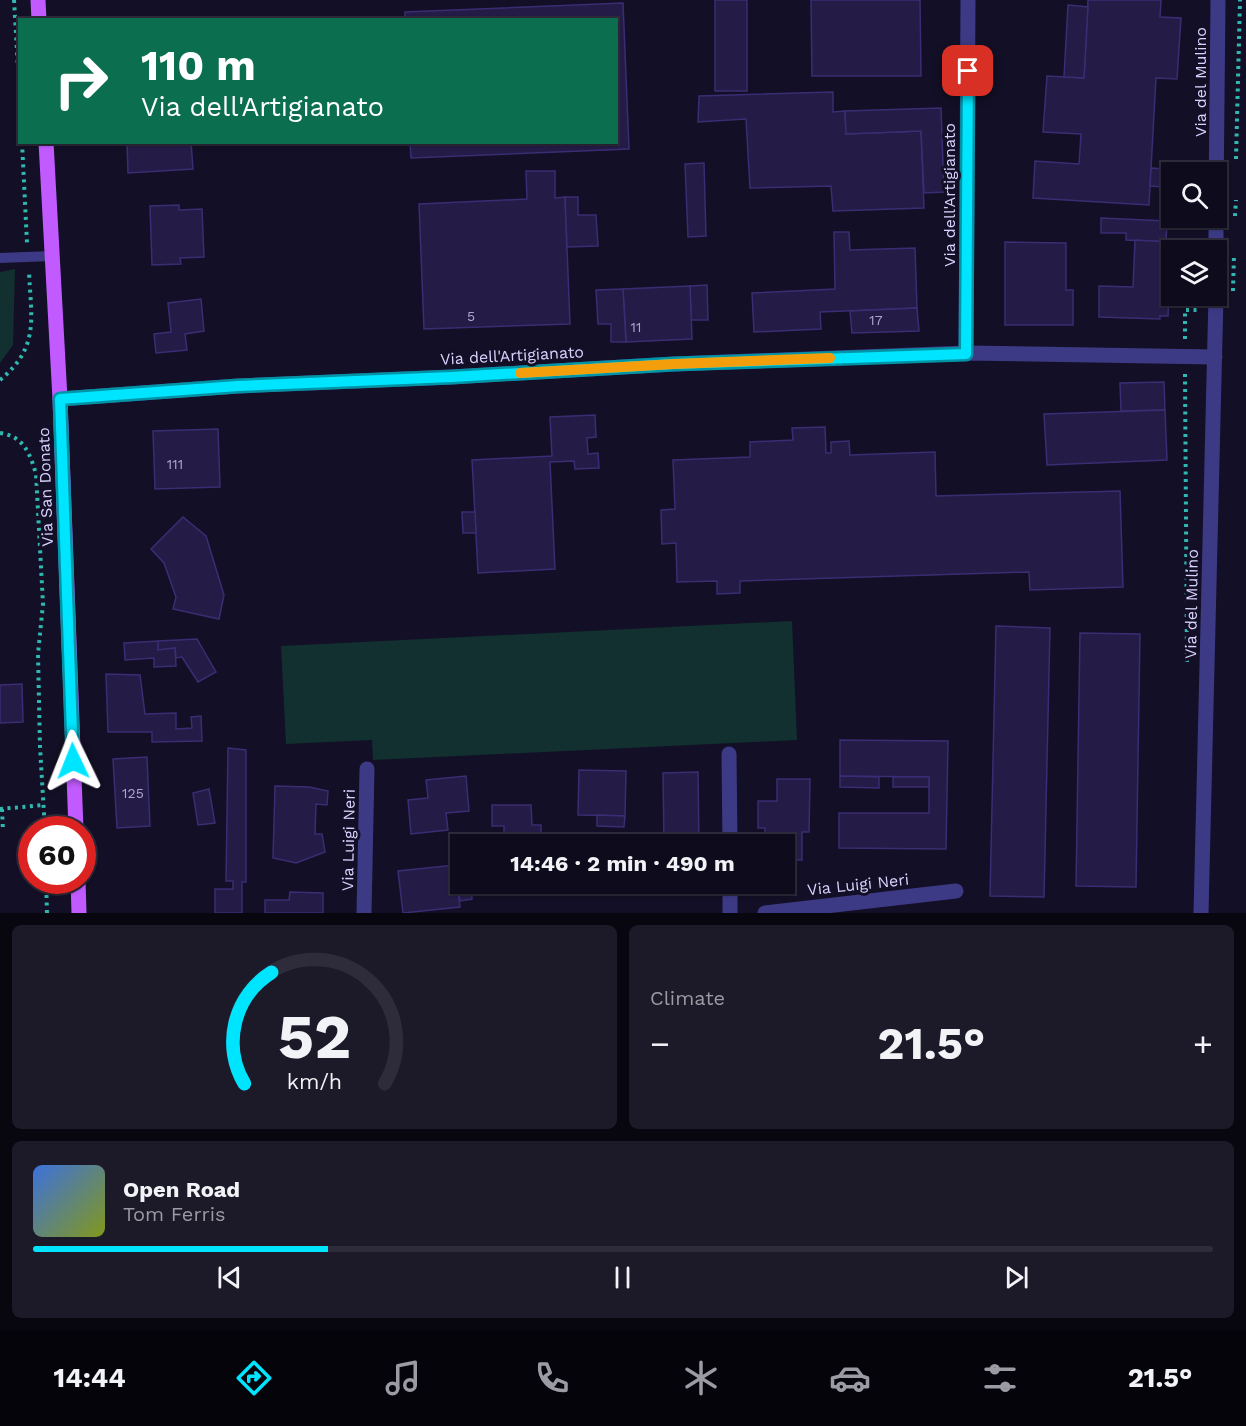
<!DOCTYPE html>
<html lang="en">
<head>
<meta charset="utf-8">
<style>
	:root { --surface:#0e0b1c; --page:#1c1929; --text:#f1f3f6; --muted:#9b9ba3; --line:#2e2b3b; --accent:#00e5ff }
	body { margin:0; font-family:"Work Sans",sans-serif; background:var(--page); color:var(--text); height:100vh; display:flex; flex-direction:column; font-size:22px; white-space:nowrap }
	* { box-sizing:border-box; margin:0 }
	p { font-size:20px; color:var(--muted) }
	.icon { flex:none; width:33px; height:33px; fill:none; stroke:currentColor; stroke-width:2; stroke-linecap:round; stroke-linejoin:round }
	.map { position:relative; height:913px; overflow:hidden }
	.side { display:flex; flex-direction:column; gap:12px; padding:12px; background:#08060f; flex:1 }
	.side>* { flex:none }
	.banner { position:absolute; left:18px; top:18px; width:600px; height:126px; border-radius:0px; box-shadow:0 2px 4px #0004,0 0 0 2px var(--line); background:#0b6e4f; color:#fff; overflow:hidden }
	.tools { position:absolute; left:1161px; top:162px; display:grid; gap:12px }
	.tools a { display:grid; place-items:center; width:66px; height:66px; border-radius:0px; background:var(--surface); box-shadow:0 2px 4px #0004,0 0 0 2px var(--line); font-size:30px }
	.speed { position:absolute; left:18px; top:816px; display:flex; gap:12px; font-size:30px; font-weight:700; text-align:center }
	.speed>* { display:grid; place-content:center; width:78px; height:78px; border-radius:50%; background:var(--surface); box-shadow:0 2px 4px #0004,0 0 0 2px var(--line); line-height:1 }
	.speed .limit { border:9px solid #d22; background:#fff; color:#111 }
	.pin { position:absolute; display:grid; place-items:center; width:51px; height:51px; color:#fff; margin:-26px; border-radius:12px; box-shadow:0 3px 9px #0006 }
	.me { position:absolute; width:66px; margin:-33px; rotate:358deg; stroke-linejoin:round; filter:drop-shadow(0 0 4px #0008) }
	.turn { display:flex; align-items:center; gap:21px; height:126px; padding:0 24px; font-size:27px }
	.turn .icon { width:78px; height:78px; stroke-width:2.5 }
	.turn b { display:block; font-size:42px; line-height:51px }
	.big { font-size:45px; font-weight:700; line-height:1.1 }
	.side .widget { flex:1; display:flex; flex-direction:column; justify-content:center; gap:9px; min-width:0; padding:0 21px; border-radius:9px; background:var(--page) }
	.side .dial { align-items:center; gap:0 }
	.dial svg { height:156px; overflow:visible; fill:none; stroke:var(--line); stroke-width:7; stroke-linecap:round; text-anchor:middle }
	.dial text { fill:var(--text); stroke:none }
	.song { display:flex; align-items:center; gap:18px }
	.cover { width:72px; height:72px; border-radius:9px; background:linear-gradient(135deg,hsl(220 70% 55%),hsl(70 70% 35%)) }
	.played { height:6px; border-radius:3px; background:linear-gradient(90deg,var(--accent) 25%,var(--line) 25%) }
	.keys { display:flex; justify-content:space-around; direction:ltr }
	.heat { display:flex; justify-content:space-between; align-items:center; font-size:33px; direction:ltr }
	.side .tiles { flex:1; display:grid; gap:12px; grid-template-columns:1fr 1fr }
	.widget:last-child { grid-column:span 2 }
	.trip { position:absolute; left:450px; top:834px; width:345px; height:60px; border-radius:0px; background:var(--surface); box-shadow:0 2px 4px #0004,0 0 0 2px var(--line); font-weight:700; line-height:60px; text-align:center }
	.menu { display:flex; height:96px; justify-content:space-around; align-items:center; background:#06040b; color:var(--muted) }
	.menu .icon { width:42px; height:42px }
	.menu .active { color:var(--accent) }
	.menu b { font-size:27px; color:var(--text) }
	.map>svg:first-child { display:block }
	.green { fill:#12302f }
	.building { fill:#241b47; stroke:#3b2d73; stroke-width:1.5 }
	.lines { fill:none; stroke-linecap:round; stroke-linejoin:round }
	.path { stroke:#2fb8b0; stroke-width:4; stroke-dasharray:3 4.5; stroke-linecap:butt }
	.service { stroke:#3d3a85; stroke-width:10 }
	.minor { stroke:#3d3a85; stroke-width:15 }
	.primary { stroke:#c25bff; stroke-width:15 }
	.route-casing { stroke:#0095a6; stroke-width:15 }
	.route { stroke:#00e5ff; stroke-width:10 }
	.slow { stroke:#f59e0b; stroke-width:10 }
	.labels { text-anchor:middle; stroke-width:6; stroke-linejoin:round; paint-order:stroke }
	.number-label { font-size:14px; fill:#aca6d1 }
	.street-label { font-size:16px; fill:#d9d4ff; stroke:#130f26 }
</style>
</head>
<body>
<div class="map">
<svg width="1246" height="913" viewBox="0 0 1246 913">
	<rect width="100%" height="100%" fill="#130f26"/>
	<g class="green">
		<polygon points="15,269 13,345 0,363 0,272"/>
		<polygon points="792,621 797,740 373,760 372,740 286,744 281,646"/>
	</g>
	<g class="building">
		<rect x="715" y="0" width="32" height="91"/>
		<polygon points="811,0 920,0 921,76 812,76"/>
		<polygon points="1088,0 1161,0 1160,17 1181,18 1177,79 1156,78 1149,205 1033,198 1035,161 1079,164 1081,134 1043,132 1047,76 1084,78"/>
		<polygon points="623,3 629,149 411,158 410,142 616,142 616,20 405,20 405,12"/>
		<polygon points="1068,5 1088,7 1084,78 1064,77"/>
		<polygon points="833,92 833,112 845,111 846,134 921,131 924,208 833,211 831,186 750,188 746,119 698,122 699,96"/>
		<polygon points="941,108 944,192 924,193 921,131 846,134 845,111"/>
		<polygon points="127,142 191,142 193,169 128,173"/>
		<polygon points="704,163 706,236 688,237 685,164"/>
		<polygon points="1151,168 1165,169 1164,187 1150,186"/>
		<polygon points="526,171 555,171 555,198 565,197 570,324 424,329 419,204 527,199"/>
		<polygon points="565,197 578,197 578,215 596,215 598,246 567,247"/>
		<polygon points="179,205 179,210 202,209 204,257 180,258 181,264 152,265 150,206"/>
		<polygon points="1101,218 1167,221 1166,242 1126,240 1126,233 1101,233"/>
		<polygon points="834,232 849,232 850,250 915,248 917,308 820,312 821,329 754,332 752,293 835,289"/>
		<polygon points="1135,240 1171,242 1168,316 1160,316 1160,319 1099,317 1099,286 1133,287"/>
		<polygon points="1005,242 1066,243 1066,290 1073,290 1073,325 1005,325"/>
		<polygon points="707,285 708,320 691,320 690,286"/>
		<polygon points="690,286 692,339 626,342 623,289"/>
		<polygon points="623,289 626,342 611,342 611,324 598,324 596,290"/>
		<polygon points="201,299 204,331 185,334 187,350 156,353 154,334 171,332 168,303"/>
		<polygon points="917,308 919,331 852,333 850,311"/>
		<polygon points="1164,382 1165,410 1121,411 1120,383"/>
		<polygon points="1165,410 1167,460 1047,465 1044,414"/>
		<polygon points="595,415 596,437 587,438 588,454 598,453 599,468 575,469 574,461 550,462 555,569 478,573 472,460 552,456 550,417"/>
		<polygon points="825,427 826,453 831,453 831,442 849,441 850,455 935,452 936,496 1120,491 1123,587 1030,590 1029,572 740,581 740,593 717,594 717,581 677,582 676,543 662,544 661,510 675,509 673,460 750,457 750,442 793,440 792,428"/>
		<polygon points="218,429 220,487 155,489 153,431"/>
		<polygon points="462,512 475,512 476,533 463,533"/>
		<polygon points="183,517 206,536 224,595 219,619 173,609 176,597 164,563 151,549"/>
		<polygon points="996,626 1050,628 1044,897 990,896"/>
		<polygon points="1080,633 1140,634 1136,887 1076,886"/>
		<polygon points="197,639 216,672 198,682 182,657 176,658 175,648 158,650 158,641"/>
		<polygon points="158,641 158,650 175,648 176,666 154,667 154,658 125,660 124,643"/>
		<polygon points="106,674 140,675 145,714 176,713 176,729 192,728 191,717 201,716 202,741 152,742 152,732 108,732"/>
		<polygon points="22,684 23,722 0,723 0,685"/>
		<polygon points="840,740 948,741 946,849 839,848 839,813 929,813 929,777 840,776"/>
		<polygon points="228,748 246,750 246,882 242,882 242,913 215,913 215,889 233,889 233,881 226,881"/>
		<polygon points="147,757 150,826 117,828 113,759"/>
		<polygon points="579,770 626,771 625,816 578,815"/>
		<polygon points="698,772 699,844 664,844 663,773"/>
		<polygon points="466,776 469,811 446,813 448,830 411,834 408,800 428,798 426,780"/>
		<polygon points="840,776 879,777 879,788 840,787"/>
		<rect x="893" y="777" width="36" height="10"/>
		<polygon points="777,779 810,779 809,832 802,832 802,860 784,860 784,844 765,844 765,828 758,828 758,801 777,801"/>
		<polygon points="275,786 309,787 328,791 327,805 316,804 315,834 322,834 325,852 296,863 273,858"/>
		<polygon points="209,789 215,823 198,825 193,793"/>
		<polygon points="492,805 531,805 532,825 541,825 541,844 504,844 504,826 492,826"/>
		<polygon points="597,815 625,816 624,827 597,826"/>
		<polygon points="460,864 460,884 471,884 472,899 460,901 455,865"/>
		<polygon points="455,865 460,907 403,913 398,871"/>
		<polygon points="505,884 542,884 542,885 505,886"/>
		<polygon points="584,884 625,884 626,888 584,890"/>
		<polygon points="290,892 323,893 323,913 265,913 265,900 289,900"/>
	</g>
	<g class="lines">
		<g class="path">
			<polyline points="14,0 20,103"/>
			<polyline points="22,142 27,243"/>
			<polyline points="1236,159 1240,0"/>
			<polyline points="1235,216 1236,200"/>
			<polyline points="1233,291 1234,254"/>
			<polyline points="1185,339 1185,310 1199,310"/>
			<polyline points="1185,374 1187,666"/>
			<path d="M0 380C40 347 31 318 29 272"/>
			<path d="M0 433C24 436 30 454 36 474L43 604 38 654 40 747 45 830"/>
			<polyline points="0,809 44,805"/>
			<polyline points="2,809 3,831"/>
			<polyline points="46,880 47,913"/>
		</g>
		<polyline class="service" points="0,258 52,256"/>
		<g class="minor">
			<polyline points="1216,200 1218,0"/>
			<polyline points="1216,250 1216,218"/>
			<polyline points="966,353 968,0"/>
			<polyline points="60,399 238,386 452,377 674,364 966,353 1215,357"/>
			<polyline points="729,754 730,844"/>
			<polyline points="730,884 730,913"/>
			<polyline points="364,913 367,769"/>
			<polyline points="765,913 956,891"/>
			<polyline points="1201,913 1216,296"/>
		</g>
		<g class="primary">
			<polyline points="38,0 39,20"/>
			<polyline points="46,142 60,399 76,830"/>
			<polyline points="78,880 79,913"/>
		</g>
	</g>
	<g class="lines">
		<defs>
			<polyline id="route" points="73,761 60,399 238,386 452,377 674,364 966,354 968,71"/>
		</defs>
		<use href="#route" class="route-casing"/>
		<use href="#route" class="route"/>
		<polyline class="slow" points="520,373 674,364 830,358"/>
	</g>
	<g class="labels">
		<g class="number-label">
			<text x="471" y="321">5</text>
			<text x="876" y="325">17</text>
			<text x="636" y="332">11</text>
			<text x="175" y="469">111</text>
			<text x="133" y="798">125</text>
		</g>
		<g class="street-label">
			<text transform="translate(1200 82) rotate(-90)" y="6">Via del Mulino</text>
			<text transform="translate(949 195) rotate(-90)" y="6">Via dell'Artigianato</text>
			<text transform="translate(512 355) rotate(-3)" y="6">Via dell'Artigianato</text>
			<text transform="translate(45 487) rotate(-92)" y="6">Via San Donato</text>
			<text transform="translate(1191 604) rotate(-89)" y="6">Via del Mulino</text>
			<text transform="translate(348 840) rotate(-89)" y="6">Via Luigi Neri</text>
			<text transform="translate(858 884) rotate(-6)" y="6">Via Luigi Neri</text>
		</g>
	</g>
</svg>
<div class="tools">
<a><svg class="icon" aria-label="search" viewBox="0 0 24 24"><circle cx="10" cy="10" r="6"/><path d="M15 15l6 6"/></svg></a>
<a><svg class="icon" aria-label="layers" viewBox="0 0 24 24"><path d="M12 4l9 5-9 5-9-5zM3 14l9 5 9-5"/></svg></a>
</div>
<div class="speed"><div class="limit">60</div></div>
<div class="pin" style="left:968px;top:71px;background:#d93025"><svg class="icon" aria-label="arrive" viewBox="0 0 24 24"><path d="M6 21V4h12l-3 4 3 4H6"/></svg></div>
<svg class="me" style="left:73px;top:761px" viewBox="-20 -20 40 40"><path d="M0-17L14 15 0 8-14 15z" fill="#00e5ff" stroke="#fff" stroke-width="4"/></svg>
<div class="trip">14:46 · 2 min · 490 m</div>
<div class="banner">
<div class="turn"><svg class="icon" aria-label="right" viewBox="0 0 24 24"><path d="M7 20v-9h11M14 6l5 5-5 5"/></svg><div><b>110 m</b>Via dell'Artigianato</div></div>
</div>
</div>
<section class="side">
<div class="tiles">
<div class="widget dial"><svg viewBox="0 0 100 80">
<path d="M14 69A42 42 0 1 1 86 69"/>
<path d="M14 69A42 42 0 0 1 28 12" stroke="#00e5ff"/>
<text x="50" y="56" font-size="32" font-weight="700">52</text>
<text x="50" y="72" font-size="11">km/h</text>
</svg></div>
<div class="widget"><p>Climate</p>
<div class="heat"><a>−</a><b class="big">21.5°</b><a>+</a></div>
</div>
<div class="widget">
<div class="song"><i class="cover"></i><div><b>Open Road</b><p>Tom Ferris</p></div></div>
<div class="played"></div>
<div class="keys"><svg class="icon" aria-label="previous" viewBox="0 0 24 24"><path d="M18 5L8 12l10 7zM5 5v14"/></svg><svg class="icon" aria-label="pause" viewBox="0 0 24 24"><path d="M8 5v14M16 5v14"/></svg><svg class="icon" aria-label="next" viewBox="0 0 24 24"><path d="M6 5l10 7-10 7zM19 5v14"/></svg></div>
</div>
</div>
</section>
<nav class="menu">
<b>14:44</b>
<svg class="icon active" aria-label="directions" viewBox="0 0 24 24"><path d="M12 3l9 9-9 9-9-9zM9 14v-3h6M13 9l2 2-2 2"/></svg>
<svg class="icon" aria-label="music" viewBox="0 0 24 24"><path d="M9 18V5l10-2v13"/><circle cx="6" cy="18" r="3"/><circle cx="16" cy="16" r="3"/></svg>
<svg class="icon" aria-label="phone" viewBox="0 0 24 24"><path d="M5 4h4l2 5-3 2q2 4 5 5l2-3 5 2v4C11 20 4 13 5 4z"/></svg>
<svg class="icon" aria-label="climate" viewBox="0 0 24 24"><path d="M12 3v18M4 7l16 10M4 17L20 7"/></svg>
<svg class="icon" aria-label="car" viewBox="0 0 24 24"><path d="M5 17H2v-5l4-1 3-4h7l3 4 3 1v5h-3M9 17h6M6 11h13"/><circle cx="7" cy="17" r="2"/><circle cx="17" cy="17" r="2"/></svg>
<svg class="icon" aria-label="filters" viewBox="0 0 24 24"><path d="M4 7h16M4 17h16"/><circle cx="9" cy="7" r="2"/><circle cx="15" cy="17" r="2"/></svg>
<b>21.5°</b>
</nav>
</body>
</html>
